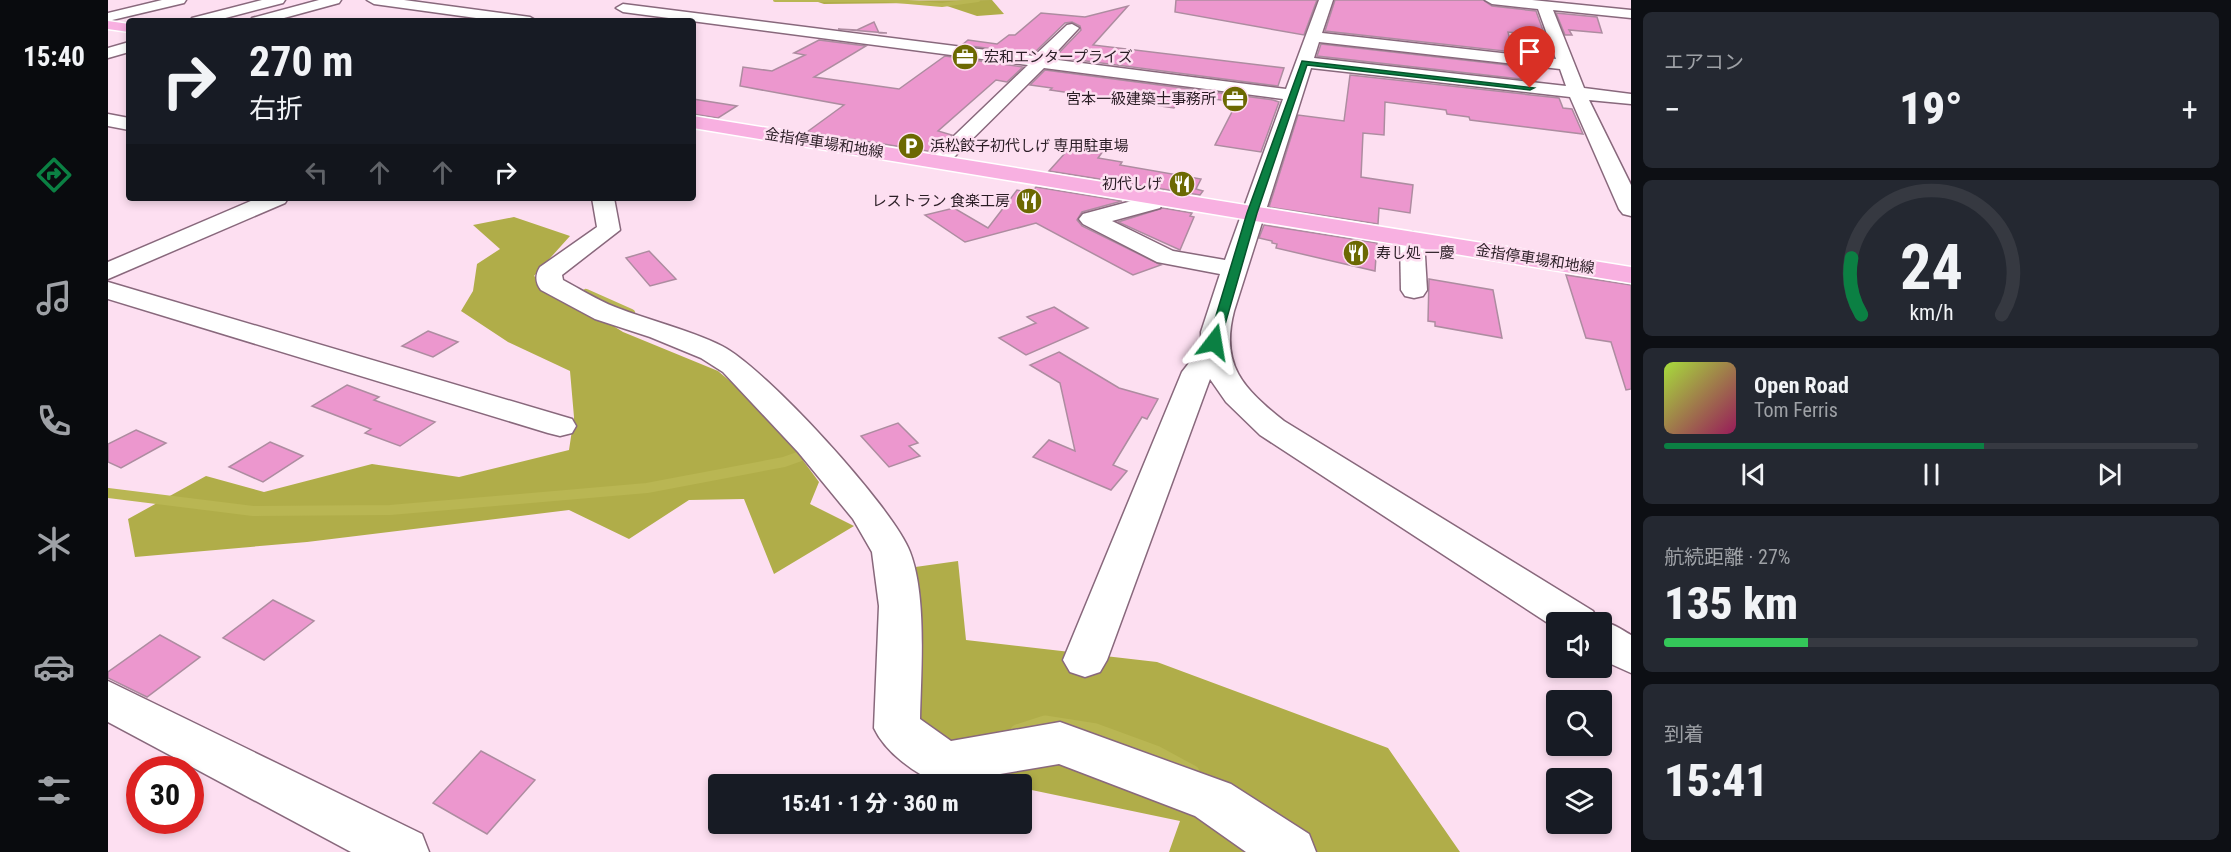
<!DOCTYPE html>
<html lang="ja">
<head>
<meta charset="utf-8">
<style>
	:root { --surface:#171b24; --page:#242831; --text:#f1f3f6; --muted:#9ea1a6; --line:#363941; --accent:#0b8043 }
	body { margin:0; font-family:"Roboto Condensed","Noto Sans JP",sans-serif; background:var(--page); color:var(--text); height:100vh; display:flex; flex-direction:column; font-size:22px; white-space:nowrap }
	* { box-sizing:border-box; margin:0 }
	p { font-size:20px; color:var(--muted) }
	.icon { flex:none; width:33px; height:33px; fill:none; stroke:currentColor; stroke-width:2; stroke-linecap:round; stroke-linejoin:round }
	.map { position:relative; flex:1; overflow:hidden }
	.side { display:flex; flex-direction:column; gap:12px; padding:12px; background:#0d0f14; width:600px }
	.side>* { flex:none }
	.hud { position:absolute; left:18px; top:18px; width:570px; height:183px; border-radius:6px; box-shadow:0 3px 9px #0003; background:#171b24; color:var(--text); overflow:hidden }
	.fabs { position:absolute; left:1438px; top:612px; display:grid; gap:12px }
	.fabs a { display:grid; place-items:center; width:66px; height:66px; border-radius:6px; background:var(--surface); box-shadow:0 3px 9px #0003; font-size:30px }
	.speed { position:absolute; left:18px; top:756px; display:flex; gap:12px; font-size:30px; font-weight:700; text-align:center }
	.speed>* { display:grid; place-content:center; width:78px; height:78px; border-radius:50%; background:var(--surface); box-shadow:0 3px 9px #0003; line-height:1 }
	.speed .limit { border:9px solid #d22; background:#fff; color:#111 }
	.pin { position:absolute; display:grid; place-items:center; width:51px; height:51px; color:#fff; margin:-62px -26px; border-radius:50% 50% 50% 0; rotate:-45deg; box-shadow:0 0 6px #0007 }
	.pin .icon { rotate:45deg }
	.me { position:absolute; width:66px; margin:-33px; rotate:14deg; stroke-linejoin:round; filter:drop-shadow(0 0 4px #0008) }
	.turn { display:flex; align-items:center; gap:21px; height:126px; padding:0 24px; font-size:27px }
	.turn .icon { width:78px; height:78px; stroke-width:2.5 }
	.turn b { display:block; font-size:42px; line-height:51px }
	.lanes { display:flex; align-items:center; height:57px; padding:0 24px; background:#0003; justify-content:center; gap:30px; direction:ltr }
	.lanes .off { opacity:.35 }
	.big { font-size:45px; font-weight:800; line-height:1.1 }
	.side .tile { flex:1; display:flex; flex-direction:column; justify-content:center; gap:9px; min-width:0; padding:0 21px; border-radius:9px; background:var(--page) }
	.side .dial { align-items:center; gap:0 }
	.dial svg { height:156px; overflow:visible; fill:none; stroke:var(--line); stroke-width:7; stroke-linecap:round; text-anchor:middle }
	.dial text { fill:var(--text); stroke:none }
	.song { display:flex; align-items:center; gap:18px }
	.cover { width:72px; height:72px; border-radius:9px; background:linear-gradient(135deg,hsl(80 70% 55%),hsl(330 70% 35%)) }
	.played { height:6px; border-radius:3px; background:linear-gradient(90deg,var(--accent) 60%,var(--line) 60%) }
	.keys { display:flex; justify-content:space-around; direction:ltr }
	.heat { display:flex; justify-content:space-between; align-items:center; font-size:33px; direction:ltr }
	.charge { height:9px; border-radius:4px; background:linear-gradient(90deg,#34c759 27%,var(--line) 0) }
	.trip { position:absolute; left:600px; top:774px; width:324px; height:60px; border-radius:6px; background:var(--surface); box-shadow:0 3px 9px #0003; font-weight:800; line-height:60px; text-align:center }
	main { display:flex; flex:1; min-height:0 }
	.dock { display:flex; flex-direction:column; width:108px; justify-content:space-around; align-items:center; background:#090b0e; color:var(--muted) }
	.dock .icon { width:42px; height:42px }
	.dock .active { color:var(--accent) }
	.dock b { font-size:27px; color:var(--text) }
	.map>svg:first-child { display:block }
	.forest { fill:#b0ad49 }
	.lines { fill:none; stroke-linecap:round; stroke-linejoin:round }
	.stream-far3 { stroke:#b9b653; stroke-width:4 }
	.stream-far2 { stroke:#b9b653; stroke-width:8 }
	.stream-far1 { stroke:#b9b653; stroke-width:10 }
	.stream { stroke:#b9b653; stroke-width:13 }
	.building { fill:#ec97ce; stroke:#ad8ca0; stroke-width:1.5 }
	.minor-casing { stroke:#88687c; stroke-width:3 }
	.major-casing { stroke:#fff; stroke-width:3 }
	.minor { fill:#fff; fill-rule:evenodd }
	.major { fill:#f8b0e1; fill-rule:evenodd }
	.route { fill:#0b8043; stroke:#07532c; stroke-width:1.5 }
	.labels { text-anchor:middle; stroke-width:5; stroke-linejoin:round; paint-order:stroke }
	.far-poi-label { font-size:15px; fill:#2a1d25; stroke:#fddff1; text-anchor:start }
	.far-street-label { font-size:15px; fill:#2a1d25; stroke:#fddff1 }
</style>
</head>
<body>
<main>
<nav class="dock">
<b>15:40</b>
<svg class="icon active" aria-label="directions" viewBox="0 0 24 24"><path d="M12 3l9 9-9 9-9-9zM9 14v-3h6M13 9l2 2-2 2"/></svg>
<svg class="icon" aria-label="music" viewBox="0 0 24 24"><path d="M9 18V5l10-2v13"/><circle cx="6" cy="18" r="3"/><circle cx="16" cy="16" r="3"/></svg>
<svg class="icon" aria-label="phone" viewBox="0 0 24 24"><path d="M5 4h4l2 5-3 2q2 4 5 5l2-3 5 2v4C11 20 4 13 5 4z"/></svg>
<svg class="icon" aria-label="climate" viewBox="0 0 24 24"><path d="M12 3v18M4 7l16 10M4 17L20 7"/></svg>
<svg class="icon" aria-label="car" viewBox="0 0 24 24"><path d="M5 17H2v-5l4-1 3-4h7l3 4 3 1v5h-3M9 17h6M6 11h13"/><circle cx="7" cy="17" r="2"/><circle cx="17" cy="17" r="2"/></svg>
<svg class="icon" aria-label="filters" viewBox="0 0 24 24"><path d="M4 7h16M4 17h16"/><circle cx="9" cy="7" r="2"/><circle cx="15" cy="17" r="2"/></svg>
</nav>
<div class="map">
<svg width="1523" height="852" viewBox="0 0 1523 852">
	<rect width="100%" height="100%" fill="#fddff1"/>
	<g class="forest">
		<polygon points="884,0 896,14 869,16 836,5 808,3 716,4 707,1"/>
		<polygon points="406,217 462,236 426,276 515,332 610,371 660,413 711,482 702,504 746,526 666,574 636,499 581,500 521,539 461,510 199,542 27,557 20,519 98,476 156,492 264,464 351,477 461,450 466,417 462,371 400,342 353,311 365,291 369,264 392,249 365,225"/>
		<polygon points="850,561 858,640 1049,662 1280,748 1352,852 1061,852 1072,821 914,788 914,784 897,784 794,763 786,570"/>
	</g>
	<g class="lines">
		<g class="stream-far3">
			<polyline points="667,0 776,0"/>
			<polyline points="777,0 834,5 870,0"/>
		</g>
		<polyline class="stream-far2" points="478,293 523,313"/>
		<polyline class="stream-far1" points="0,493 145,511 282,510 539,488 676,462 704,452"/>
		<polyline class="stream" points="909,731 937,722 988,730 1048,752 1085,772"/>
	</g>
	<g class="building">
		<polygon points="1068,0 1209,0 1196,35 1067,12"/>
		<polygon points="1227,0 1375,0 1384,6 1428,11 1436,33 1430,32 1431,35 1400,32 1405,52 1217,31"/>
		<polygon points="1020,6 985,45 1176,68 1170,86 947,57 973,30 972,26 964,22 957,23 925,54 854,45 860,40 889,44 901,35 907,35 933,13 977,17"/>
		<polygon points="1448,13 1489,17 1494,33 1461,30 1464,35 1457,35"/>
		<polygon points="766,22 771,33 779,33 730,29 749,30"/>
		<polygon points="711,40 758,46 706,77 791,89 837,56 915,67 899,82 888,80 830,131 844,135 826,152 699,132 736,105 632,86 635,67 664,71 697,55 686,53"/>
		<polygon points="1213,44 1409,66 1413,79 1209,56"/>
		<polygon points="937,70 1165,100 1171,102 1153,152 1107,145 1129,102 1074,95 1066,108 942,90 944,88 922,85"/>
		<polygon points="1242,75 1451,98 1455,108 1464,109 1475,134 1362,120 1361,117 1339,114 1338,110 1277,102 1276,135 1255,133 1253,177 1305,185 1302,213 1271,208 1270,224 1161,207 1190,115 1236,121"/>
		<polygon points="585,99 629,106 610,118 585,114"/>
		<polygon points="967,142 998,147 990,158 1014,162 1012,165 1093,179 1088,189 1095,191 1092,195 941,171"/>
		<polygon points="928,187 1014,201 974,212 969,220 974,226 1053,265 1025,275 928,223 857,242 817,215 846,208 880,228 909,190 923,193"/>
		<polygon points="1055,208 1084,213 1082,216 1086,217 1072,250 1010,222"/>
		<polygon points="1156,225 1269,243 1267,271 1168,248 1169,244 1164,243 1164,241 1151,238"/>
		<polygon points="541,251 568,279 542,286 518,258"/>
		<polygon points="1458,275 1523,285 1523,389 1518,390 1503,342 1478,338"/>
		<polygon points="1321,279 1385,290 1394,338 1327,326 1327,322 1320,321"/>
		<polygon points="946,307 980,328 918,355 891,338 928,323 919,317"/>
		<polygon points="320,331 350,342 325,357 294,346"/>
		<polygon points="951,352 1011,388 1050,399 1039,419 1034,417 1005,465 1019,471 1003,490 925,457 941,440 967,451 952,383 922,365"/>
		<polygon points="239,385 271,397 266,400 327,422 292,446 257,433 263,429 204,406"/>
		<polygon points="790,423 810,443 801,446 812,456 781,467 753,436"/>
		<polygon points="28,430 58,443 13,468 0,462 0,444"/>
		<polygon points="162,442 195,456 155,482 121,467"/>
		<polygon points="165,600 206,621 156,660 115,638"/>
		<polygon points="52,635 92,657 39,697 0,678 0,672"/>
		<polygon points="373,751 427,780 379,834 325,803"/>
	</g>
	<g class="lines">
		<defs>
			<g id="minor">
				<polygon points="54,0 78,0 76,3 0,21 0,13"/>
				<polygon points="154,0 177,0 175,3 106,21 82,21 84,18"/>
				<polygon points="211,0 233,0 231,3 165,21 142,21 144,18"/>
				<polygon points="259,0 296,0 422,17 429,21 390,21 266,4"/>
				<path d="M1211 0H1225L1214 33 1448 59 1430 9 1384 4 1377 0H1424L1523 10V18L1445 10 1476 88 1523 94V104L1481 100 1523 185V216L1515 214 1511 209 1462 97 1203 68 1126 311C1112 365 1135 388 1176 421L1485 611 1491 622C1502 621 1513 629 1523 635V673L1494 660V622H1449V629L1152 435 1118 402 1102 379 999 660 992 672 977 677 962 672 955 660 1074 372 1081 363 1094 360 1093 332 1112 274 1049 262 975 224 971 219 975 214 1035 198 1039 192H1055L1058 197 1052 208 1004 221 1065 251 1117 260 1175 99 936 68 837 166H823L820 162 823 158 920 65 515 12 508 8 515 4 926 56 959 25 964 24 971 28 942 59 1178 89ZM1211 42 1452 69 1458 86 1206 58Z"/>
				<polygon points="21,42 21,52 0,58 0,48"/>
				<polygon points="0,114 21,118 21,130 0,126"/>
				<polygon points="150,198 180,198 177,203 0,279 0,262"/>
				<path d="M484 198H506L512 230 454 275 455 280C472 289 489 300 507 307 542 321 580 329 614 346 656 367 785 507 802 552 819 596 813 671 812 719L843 741 952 722 1123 784 1201 834 1208 852H1138L1087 816 951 764 833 784C808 775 777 752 766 728L771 606 764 552 745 519 690 452 615 372 593 358 542 337 487 319 433 290C427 282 427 275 432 267L489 227Z"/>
				<polygon points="1304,232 1313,234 1316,239 1319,290 1315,296 1306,298 1297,296 1293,290 1292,239 1295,234"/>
				<polygon points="0,282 464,419 468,426 464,433 452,436 440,433 0,299"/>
				<polygon points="0,681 314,834 321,852 243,852 0,722"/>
			</g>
			<g id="major">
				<polygon points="0,21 21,24 21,32 0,29"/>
				<polygon points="585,116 1523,267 1523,283 585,128"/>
			</g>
		</defs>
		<use href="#minor" class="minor-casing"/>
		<use href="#major" class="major-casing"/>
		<use href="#minor" class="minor"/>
		<use href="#major" class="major"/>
	</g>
	<polygon class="route" points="1194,61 1426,88 1422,90 1199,65 1149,213 1112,342 1102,345 1100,342 1139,213"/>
	<defs>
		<symbol id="office-disc" viewBox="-11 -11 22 22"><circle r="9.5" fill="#6c6902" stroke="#fddff1"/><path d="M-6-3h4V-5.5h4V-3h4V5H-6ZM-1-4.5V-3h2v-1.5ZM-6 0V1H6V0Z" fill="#fff"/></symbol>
		<symbol id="parking-disc" viewBox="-11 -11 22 22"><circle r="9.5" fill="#6c6902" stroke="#fddff1"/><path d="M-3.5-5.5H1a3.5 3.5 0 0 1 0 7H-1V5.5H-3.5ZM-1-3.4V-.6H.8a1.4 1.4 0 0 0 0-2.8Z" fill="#fff"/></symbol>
		<symbol id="restaurant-disc" viewBox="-11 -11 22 22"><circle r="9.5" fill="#6c6902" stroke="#fddff1"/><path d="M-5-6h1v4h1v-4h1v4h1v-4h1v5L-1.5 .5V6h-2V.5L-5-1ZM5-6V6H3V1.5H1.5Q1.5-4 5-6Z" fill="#fff"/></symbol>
	</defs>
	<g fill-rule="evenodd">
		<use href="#office-disc" x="842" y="42" width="30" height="30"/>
		<use href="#office-disc" x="1112" y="84" width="30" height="30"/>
		<use href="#parking-disc" x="788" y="131" width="30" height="30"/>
		<use href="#restaurant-disc" x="1059" y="169" width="30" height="30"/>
		<use href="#restaurant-disc" x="906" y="186" width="30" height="30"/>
		<use href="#restaurant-disc" x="1233" y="238" width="30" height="30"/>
	</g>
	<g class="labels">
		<g class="far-poi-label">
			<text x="876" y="62">宏和エンタープライズ</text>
			<text x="1108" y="104" text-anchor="end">宮本一級建築士事務所</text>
			<text x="822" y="151">浜松餃子初代しげ 専用駐車場</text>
			<text x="1054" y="189" text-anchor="end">初代しげ</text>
			<text x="902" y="206" text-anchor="end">レストラン 食楽工房</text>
			<text x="1268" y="258">寿し処 一慶</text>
		</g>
		<g class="far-street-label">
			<text transform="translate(716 143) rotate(9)" y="5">金指停車場和地線</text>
			<text transform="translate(1427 259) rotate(9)" y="5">金指停車場和地線</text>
		</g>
	</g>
</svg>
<div class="fabs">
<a><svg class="icon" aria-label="sound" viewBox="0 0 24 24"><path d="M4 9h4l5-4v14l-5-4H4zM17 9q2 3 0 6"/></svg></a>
<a><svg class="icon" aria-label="search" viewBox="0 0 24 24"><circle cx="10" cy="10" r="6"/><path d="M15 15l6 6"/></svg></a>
<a><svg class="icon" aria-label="layers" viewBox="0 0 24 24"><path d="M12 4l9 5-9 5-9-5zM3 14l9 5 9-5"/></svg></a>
</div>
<div class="speed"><div class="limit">30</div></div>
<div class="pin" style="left:1422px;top:88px;background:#d93025"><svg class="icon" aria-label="arrive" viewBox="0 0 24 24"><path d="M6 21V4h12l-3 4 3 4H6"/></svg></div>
<svg class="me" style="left:1106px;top:342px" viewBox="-20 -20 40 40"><path d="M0-17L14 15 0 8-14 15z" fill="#0b8043" stroke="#fff" stroke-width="4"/></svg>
<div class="trip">15:41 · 1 分 · 360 m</div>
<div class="hud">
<div class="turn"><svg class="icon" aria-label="right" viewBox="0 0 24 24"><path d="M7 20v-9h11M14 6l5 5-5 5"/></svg><div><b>270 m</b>右折</div></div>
<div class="lanes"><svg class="icon off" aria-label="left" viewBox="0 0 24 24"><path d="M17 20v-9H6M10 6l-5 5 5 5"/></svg><svg class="icon off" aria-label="ahead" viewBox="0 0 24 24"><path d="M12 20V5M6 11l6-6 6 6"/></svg><svg class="icon off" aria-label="ahead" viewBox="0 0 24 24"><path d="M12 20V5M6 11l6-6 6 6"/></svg><svg class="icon" aria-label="right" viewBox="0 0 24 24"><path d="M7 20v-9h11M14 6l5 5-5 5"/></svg></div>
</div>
</div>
<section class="side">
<div class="tile"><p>エアコン</p>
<div class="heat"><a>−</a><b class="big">19°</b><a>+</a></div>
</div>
<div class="tile dial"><svg viewBox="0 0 100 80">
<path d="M14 69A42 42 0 1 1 86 69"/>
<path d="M14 69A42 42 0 0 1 9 40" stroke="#0b8043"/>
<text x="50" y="56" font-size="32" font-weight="700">24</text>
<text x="50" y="72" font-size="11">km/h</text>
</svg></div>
<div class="tile">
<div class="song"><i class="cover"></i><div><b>Open Road</b><p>Tom Ferris</p></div></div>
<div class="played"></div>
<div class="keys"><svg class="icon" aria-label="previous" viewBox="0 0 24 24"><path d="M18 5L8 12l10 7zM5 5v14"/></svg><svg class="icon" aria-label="pause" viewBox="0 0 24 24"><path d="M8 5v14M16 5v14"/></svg><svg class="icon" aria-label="next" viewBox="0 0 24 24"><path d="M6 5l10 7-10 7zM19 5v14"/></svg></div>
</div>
<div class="tile"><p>航続距離 · 27%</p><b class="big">135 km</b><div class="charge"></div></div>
<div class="tile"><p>到着</p><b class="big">15:41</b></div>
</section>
</main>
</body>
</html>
